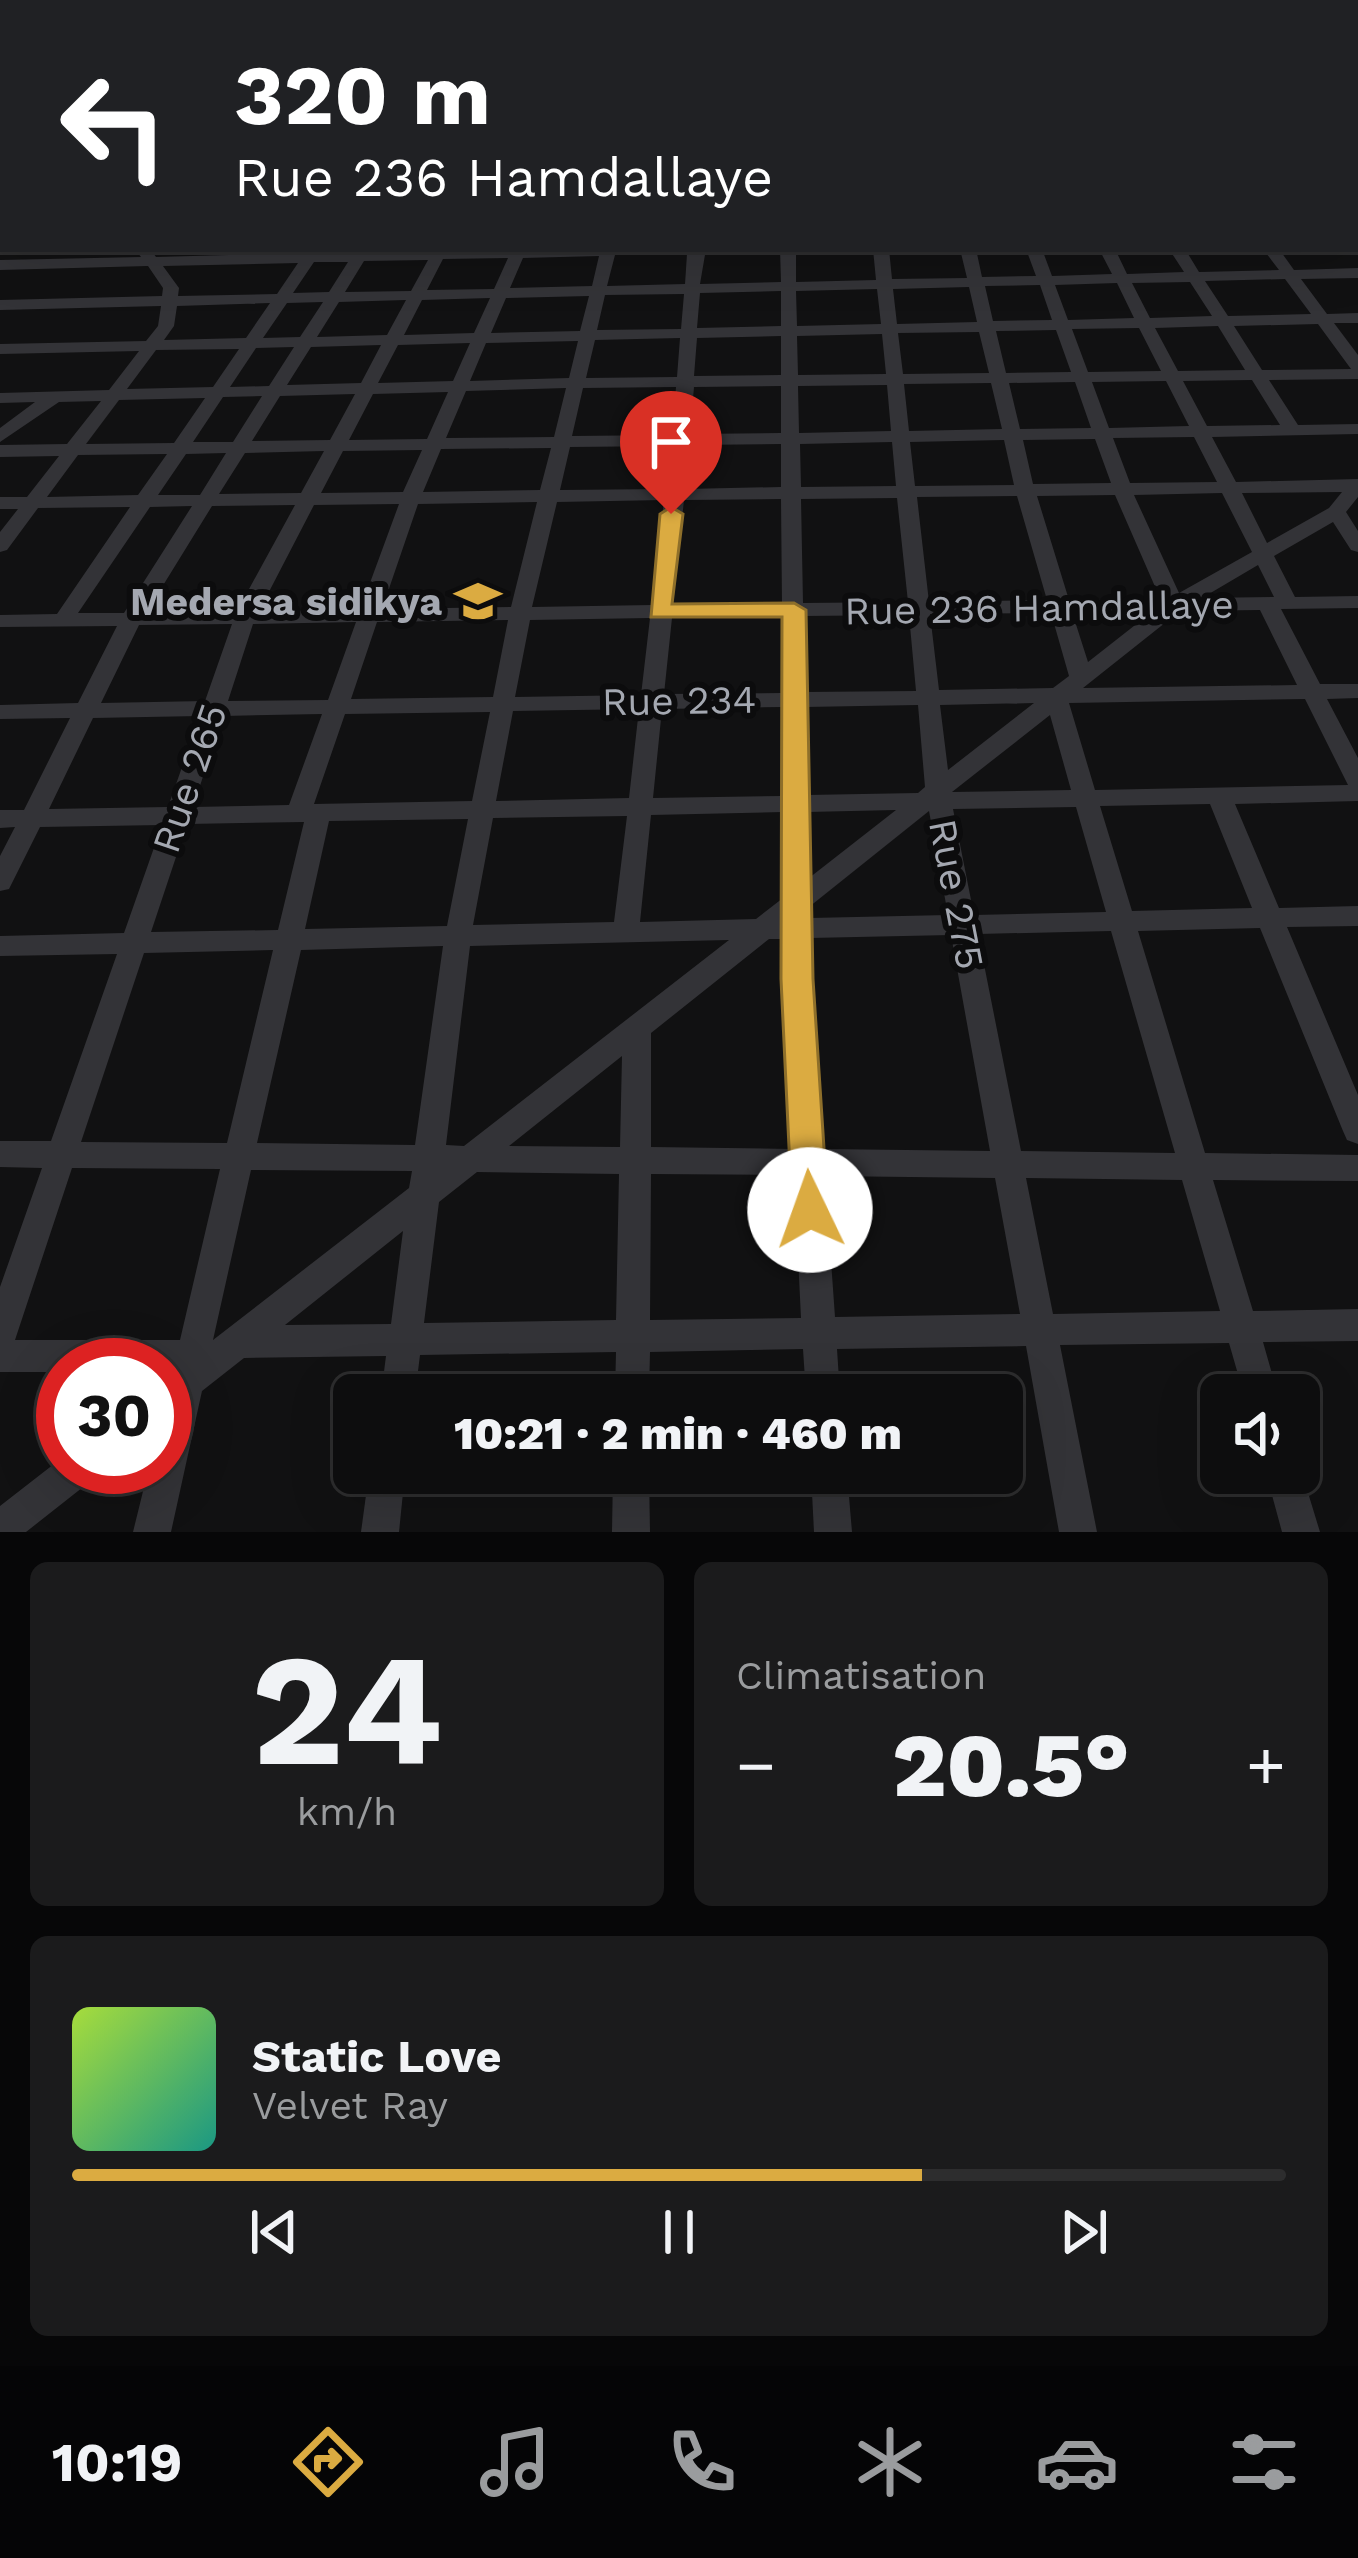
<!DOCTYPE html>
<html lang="fr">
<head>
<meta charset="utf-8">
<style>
	:root { --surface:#0d0d0e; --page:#1b1b1c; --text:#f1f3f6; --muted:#9a9c9e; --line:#2d2d2e; --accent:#dbab41 }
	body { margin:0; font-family:"Work Sans",sans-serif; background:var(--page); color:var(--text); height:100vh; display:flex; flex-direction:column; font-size:45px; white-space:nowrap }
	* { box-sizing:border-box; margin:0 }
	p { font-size:39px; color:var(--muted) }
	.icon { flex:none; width:66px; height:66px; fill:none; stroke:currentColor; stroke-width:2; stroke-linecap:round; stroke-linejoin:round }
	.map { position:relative; height:1532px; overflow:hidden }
	.details { display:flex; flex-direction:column; gap:30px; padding:30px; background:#070708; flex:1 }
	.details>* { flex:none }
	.guide { position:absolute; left:0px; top:0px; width:1359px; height:252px; box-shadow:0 12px 48px #0002,0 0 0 3px var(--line); background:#202124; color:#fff; overflow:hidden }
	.fabs { position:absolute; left:1200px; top:1374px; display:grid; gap:24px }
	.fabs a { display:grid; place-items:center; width:120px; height:120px; border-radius:18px; background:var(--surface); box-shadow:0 12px 48px #0002,0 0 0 3px var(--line); font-size:60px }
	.speed { position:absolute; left:36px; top:1338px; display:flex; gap:24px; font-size:60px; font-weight:700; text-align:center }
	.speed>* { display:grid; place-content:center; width:156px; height:156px; border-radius:50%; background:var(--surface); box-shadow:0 12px 48px #0002,0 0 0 3px var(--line); line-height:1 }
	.speed .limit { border:18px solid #d22; background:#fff; color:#111 }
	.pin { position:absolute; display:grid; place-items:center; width:102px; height:102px; color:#fff; margin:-123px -51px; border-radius:50% 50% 50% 0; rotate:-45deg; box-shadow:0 0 12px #0007 }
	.pin .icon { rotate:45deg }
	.me { position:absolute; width:132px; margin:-66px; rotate:357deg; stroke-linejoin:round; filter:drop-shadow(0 0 9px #0008) }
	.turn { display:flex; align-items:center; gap:42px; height:252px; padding:0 36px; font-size:54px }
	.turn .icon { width:156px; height:156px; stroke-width:2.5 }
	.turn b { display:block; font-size:84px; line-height:102px }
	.big { font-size:90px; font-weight:800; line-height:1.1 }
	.details .card { flex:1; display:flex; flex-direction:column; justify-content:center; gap:18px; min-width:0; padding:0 42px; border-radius:18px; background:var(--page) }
	.details .dial { align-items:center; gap:0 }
	.dial b { font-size:156px; line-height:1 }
	.song { display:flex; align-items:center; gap:36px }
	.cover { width:144px; height:144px; border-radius:18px; background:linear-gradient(135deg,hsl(80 70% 55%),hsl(170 70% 35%)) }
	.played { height:12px; border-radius:6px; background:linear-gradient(90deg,var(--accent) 70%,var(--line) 70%) }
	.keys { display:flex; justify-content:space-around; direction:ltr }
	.heat { display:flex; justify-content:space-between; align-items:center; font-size:66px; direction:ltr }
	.details .tiles { flex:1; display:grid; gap:30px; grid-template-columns:1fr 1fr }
	.card:last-child { grid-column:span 2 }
	.trip { position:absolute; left:333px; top:1374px; width:690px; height:120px; border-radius:18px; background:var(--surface); box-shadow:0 12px 48px #0002,0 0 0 3px var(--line); font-weight:800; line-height:120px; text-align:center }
	.tab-bar { display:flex; height:192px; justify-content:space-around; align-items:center; background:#050506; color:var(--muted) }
	.tab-bar .icon { width:84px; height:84px }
	.tab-bar .active { color:var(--accent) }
	.tab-bar b { font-size:54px; color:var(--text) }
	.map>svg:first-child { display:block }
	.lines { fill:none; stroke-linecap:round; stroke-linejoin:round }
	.minor { fill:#333337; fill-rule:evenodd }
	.route { fill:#dbab41; stroke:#8e6f2a; stroke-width:3 }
	.labels { text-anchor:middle; stroke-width:12; stroke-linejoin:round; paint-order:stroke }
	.poi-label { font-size:39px; font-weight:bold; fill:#a4a8b1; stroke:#0c0c0d; text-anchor:end }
	.street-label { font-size:39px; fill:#a4a8b1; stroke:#0c0c0d }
</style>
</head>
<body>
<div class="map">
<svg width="1358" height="1532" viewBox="0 0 1358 1532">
	<rect width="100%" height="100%" fill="#111112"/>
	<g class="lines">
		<g class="minor">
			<polygon points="330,0 448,0 326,3"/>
			<rect x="485" y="0" width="10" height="3"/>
			<rect x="554" y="0" width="10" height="3"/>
			<polygon points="685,0 695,0 696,3 686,3"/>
			<polygon points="810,0 820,0 821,3 811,3"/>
			<polygon points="1050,0 1199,0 1046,3"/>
			<polygon points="1288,0 1300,0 1302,3 1290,3"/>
			<polygon points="0,3 4,3 3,9 0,9"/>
			<rect x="1356" y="14" width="2" height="6"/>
			<rect x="0" y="24" width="3" height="6"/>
			<rect x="0" y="46" width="3" height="6"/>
			<polygon points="3,69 3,77 0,78 0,70"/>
			<polygon points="1356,169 1358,169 1356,179"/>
			<rect x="0" y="187" width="3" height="8"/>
			<rect x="1356" y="191" width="2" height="8"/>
			<rect x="0" y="222" width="3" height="8"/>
			<polygon points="1356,242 1358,243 1358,255 1350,249 1356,249"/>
			<path d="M144 249 151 250 156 257 305 253 308 249H320V253L354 252 356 249H706L700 284 781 282 780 249H796V282L876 280 873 249H889L892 279 967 278 960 249H976L982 277 1036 276 1026 249H1042L1052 276 1112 274 1099 249H1115L1127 274 1184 272 1169 249H1185L1199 272 1279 270 1263 249H1279L1294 270 1358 268V278L1301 279 1327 314 1358 313V323H1334L1358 355V379L1269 380 1298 425 1358 424V434L1212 437 1236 482 1358 479V497L1346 512 1358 531V552L1351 550 1333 522 1274 556 1295 597 1358 596V608L1281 609 1320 684H1358V698L1327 699 1358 758V801L1235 804 1279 908 1358 906V926L1287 927 1358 1095V1144L1347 1140 1343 1131 1260 928 1138 931 1205 1153 1358 1155V1181L1213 1180 1253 1311 1358 1309V1341L1263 1342 1278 1395H1244L1229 1343 1060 1345 1097 1532H1059L1026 1346 837 1349 840 1395H806L803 1349 650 1352 649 1395H615L616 1352 420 1355 415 1395H381L386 1356 244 1358 202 1391 171 1532H133L149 1467H165V1377L172 1372H165V1365H63V1372H0V1287L42 1168 0 1167V1141H51L117 954 0 956V936L124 933 162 825 40 827 9 889 0 891V856L15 827 0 828V810H24L70 718 0 719V705L78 703 117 626 0 627V615L57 614 130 507 38 508 7 550 0 552V532L18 509H0V497H27L59 456 0 457V445L67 444 101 401 59 402 0 442V428L35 402 0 403V393L109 390 139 351 0 354V344L146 341 158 326 161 306 0 310V300L162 296 163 288 148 266 0 270V260L141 257 138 253ZM687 254 685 284 607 286 615 255ZM599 256 592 286 510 288 523 258ZM508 258 494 289 427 290 443 259ZM428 260 411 291 345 292 364 261ZM314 262H348L329 292 293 293ZM298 263 277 294 178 296 179 288 163 266ZM1285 279 1311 314 1228 316 1205 281ZM1190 282 1212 316 1150 318 1132 283ZM1117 283 1134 318 1068 320 1055 285ZM1040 285 1052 320 993 321 985 286ZM969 287 977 322 897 324 893 289ZM877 289 881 324 797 326 796 291ZM781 291V326L697 328 700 293ZM684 294 681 329 597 330 605 295ZM589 296 580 331 491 333 506 298ZM490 298 474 333 404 335 422 300ZM406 300 387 335 317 337 339 302ZM323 302 300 337 263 338 287 303ZM270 303 246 338 164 340 174 326 177 306ZM1318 324 1351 369 1262 370 1234 326ZM1218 326 1245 370 1178 371 1155 328ZM1139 328 1161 371 1088 372 1072 329ZM1056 330 1071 372 1006 373 996 331ZM979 332 989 373 903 374 898 333ZM882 334 886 374 798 375 797 336ZM781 336V375L694 376 697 338ZM680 338 677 377 586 378 595 340ZM578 341 569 378 470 381 486 343ZM470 343 453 381 378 383 398 345ZM381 345 361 383 287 385 311 347ZM294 347 269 386 230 387 256 348ZM239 349 213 387 127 389 156 350ZM1252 380 1280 425 1207 426 1183 381ZM1166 381 1189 426 1109 428 1092 382ZM1075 382 1091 428 1020 429 1009 383ZM991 383 1002 429 909 431 904 384ZM887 385 891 431 799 433 798 386ZM781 386V433L690 434 694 387ZM676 387 672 435 572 436 583 388ZM566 388 554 437 446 438 466 391ZM448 392 427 439 349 440 373 394ZM355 394 330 440 252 441 280 396ZM262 396 233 442H193L223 397ZM205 398 174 443 86 444 119 400ZM1194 437 1217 482 1130 483 1113 438ZM1095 439 1111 483 1033 484 1023 440ZM1004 440 1014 485 915 486 910 442ZM892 442 896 486 801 487 800 444ZM781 444V487L685 489 689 445ZM671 446 666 489 560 490 570 447ZM551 448 540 490 423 492 441 449ZM422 450 403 492 321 493 343 451ZM324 451 301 493 219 494 245 453ZM226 453 200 495H158L186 454ZM167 454 138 495 47 497 78 455ZM1342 492 1329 508 1267 543 1242 493ZM1222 493 1252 552 1179 593 1134 495ZM1115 495 1160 598 1069 600 1037 496ZM1017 496 1047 600 929 602 917 497ZM897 498 908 602 803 603 801 499ZM781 499 782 604 673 605 684 500ZM664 500 652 605 532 607 557 502ZM537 502 511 607 382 609 418 504ZM399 504 360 610 259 611 314 505ZM295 505 237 611 146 613 212 506ZM192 506 124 613H78L150 507ZM1258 565 1274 597 1202 598ZM1260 610 1297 685 1083 688 1180 611ZM1153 611 1088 662 1072 612ZM1051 613 1069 676 1053 688 939 690 930 614ZM909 615 916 691 805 692 803 616ZM782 616V693L664 694 672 618ZM650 618 641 695 515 697 530 620ZM508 620 493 697 351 699 377 622ZM356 622 328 700 228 701 253 624ZM232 624 205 701 101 703 139 625ZM1305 699 1348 785 1095 790 1069 703ZM1034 703 948 770 940 705ZM918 705 925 787 918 793 807 795 805 707ZM782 707V796L653 798 662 709ZM639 709 629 798 496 801 513 711ZM490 712 472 801 314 804 345 714ZM322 714 289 805 193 807 223 716ZM1050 715 1071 790 952 792ZM200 716 168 807 49 809 93 718ZM1210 804 1252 908 1132 911 1100 806ZM1076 807 1106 912 974 915 953 809ZM896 810 809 878 807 812ZM929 811 948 915 810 918 809 907ZM783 812V898L756 919 640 922 651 815ZM627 816 614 922 473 925 493 818ZM468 819 447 926 305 929 329 821ZM304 822 278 930 151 932 187 824ZM1111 931 1175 1153 1021 1151 978 934ZM951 935 990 1151 823 1149 810 938ZM769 939H783L792 1149 651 1147V1033ZM729 940 464 1146 446 1145 470 946ZM443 946 415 1145 257 1143 301 950ZM273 950 227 1143 81 1142 144 953ZM622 1056 620 1147 509 1146ZM72 1168 220 1169 180 1340H15ZM251 1170 412 1171 409 1188 213 1340ZM477 1172 619 1174 616 1320 424 1323 439 1202ZM651 1174 794 1175 801 1318 650 1320ZM825 1176 995 1178 1020 1314 835 1317ZM1026 1178 1182 1180 1220 1311 1053 1314ZM403 1231 391 1324 285 1325Z"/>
			<polygon points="63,1457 63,1467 97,1467 92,1480 26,1532 0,1532 0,1506"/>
			<polygon points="1299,1465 1302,1473 1320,1532 1282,1532 1266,1473 1299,1473"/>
			<polygon points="369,1473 405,1473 399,1532 361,1532"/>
			<polygon points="613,1473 649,1473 650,1532 612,1532"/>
			<polygon points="811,1473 847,1473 852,1532 814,1532"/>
		</g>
	</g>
	<polygon class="route" points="671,507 683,514 672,604 794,603 806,610 813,979 828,1210 822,1221 810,1226 797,1221 792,1210 781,979 782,617 651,617 660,514"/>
	<defs>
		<symbol id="school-bare" viewBox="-9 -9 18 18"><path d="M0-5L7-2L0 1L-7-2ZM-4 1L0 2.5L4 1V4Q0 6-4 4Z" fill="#dbab41" stroke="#0c0c0d" stroke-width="2.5" paint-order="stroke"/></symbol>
	</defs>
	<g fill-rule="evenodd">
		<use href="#school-bare" x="445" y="568" width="66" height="66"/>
	</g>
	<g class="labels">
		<g class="poi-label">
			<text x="442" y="615">Medersa sidikya</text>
		</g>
		<g class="street-label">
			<text transform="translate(1039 607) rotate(-1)" y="14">Rue 236 Hamdallaye</text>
			<text transform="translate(679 700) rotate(-1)" y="14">Rue 234</text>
			<text transform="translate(189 778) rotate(-71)" y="14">Rue 265</text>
			<text transform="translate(957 894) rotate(79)" y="14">Rue 275</text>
		</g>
	</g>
</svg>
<div class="fabs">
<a><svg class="icon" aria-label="sound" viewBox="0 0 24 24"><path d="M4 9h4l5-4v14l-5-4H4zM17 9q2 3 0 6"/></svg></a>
</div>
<div class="speed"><div class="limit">30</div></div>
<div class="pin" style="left:671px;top:514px;background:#d93025"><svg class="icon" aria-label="arrive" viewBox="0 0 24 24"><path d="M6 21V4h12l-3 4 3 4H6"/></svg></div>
<svg class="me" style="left:810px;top:1210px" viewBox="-20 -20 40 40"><circle r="19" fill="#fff"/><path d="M0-13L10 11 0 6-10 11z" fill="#dbab41"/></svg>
<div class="trip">10:21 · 2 min · 460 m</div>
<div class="guide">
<div class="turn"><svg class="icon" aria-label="left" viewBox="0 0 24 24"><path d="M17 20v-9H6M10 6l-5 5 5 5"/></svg><div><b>320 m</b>Rue 236 Hamdallaye</div></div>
</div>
</div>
<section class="details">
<div class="tiles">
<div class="card dial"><b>24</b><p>km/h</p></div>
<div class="card"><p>Climatisation</p>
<div class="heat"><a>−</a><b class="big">20.5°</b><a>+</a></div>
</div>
<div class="card">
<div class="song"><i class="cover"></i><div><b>Static Love</b><p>Velvet Ray</p></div></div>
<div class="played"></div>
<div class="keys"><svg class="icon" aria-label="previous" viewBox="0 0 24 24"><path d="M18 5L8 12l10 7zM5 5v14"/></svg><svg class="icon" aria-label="pause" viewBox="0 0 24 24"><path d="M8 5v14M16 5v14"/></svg><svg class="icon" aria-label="next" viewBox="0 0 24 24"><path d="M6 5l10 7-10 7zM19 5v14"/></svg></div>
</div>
</div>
</section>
<nav class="tab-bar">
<b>10:19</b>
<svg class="icon active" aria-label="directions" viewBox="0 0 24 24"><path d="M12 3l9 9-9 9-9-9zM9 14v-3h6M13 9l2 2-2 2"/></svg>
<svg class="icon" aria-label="music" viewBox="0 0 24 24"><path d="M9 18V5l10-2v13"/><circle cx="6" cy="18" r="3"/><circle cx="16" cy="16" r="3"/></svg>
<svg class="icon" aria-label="phone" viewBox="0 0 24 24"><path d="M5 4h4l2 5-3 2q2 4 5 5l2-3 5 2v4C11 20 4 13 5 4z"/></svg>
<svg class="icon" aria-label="climate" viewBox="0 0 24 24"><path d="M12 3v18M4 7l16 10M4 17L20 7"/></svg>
<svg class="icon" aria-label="car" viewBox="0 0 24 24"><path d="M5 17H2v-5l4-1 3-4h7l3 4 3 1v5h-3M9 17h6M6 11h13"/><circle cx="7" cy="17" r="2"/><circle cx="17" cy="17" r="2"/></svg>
<svg class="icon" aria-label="filters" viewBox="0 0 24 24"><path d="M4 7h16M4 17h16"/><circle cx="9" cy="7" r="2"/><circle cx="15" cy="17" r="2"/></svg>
</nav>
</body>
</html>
